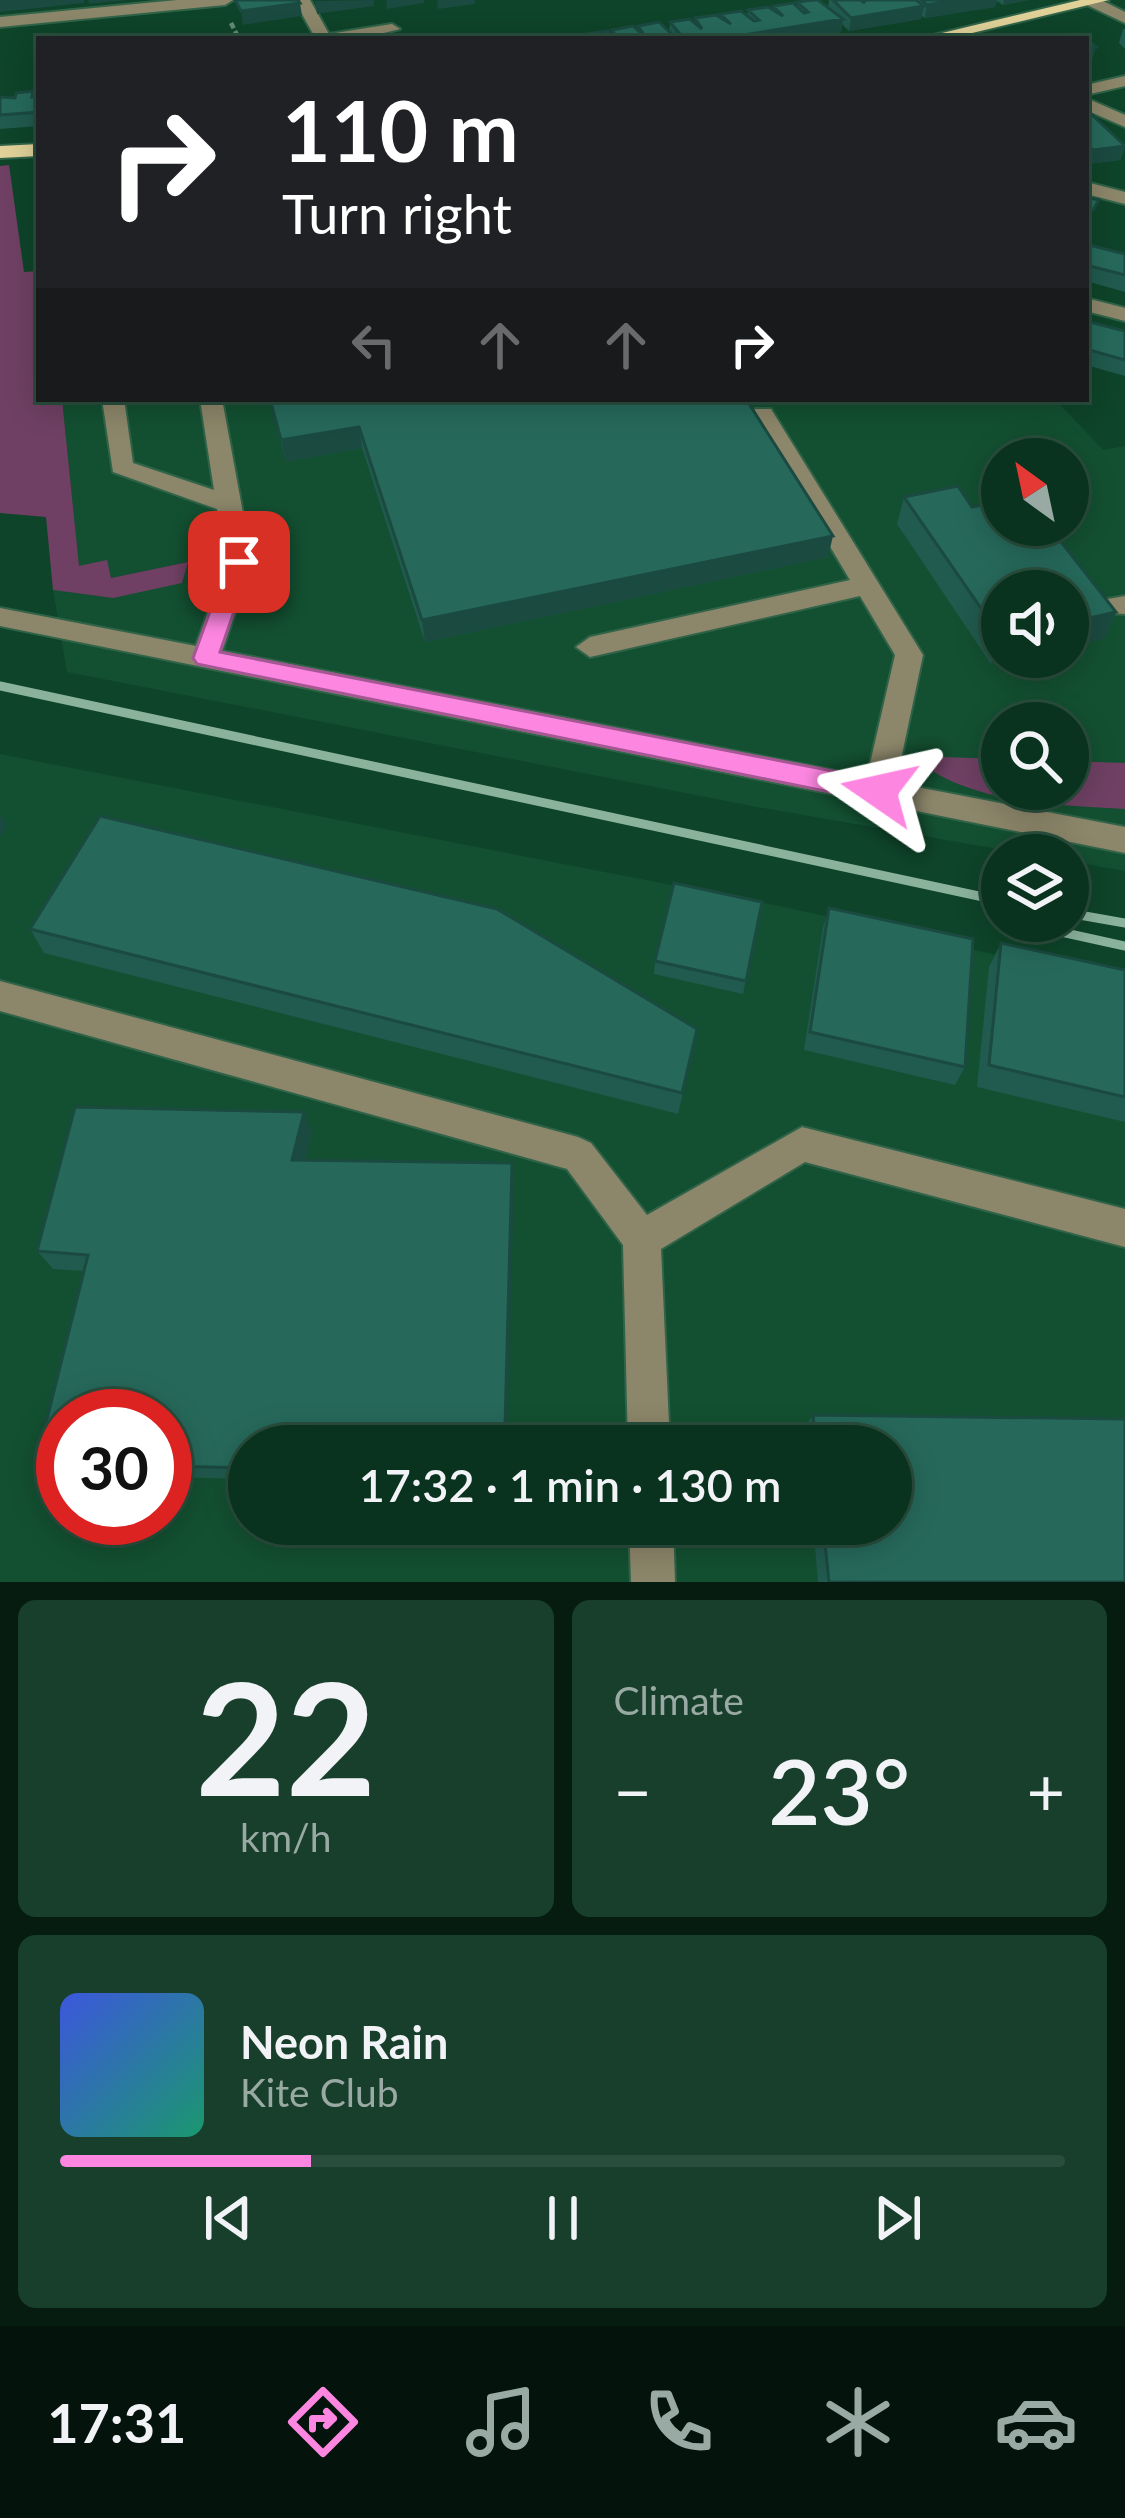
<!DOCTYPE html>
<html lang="en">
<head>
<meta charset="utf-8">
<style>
	:root { --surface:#0a331f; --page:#183f2c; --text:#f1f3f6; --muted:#99aaa4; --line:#2a4e3d; --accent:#fd86e1 }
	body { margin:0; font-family:Lato,sans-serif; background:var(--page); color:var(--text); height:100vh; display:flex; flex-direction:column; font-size:45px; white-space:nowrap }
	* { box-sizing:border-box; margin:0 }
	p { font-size:39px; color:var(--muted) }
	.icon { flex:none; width:66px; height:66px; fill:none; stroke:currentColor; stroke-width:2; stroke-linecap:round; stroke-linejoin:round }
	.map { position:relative; height:1582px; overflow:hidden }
	.side { display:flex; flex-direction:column; gap:18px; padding:18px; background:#061c11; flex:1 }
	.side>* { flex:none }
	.banner { position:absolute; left:36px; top:36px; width:1053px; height:366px; border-radius:0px; box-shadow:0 6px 30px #0003,0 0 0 3px var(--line); background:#202124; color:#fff; overflow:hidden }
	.needle { width:78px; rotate:327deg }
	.buttons { position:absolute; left:981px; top:438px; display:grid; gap:24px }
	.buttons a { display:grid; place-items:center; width:108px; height:108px; border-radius:50%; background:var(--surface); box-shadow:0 6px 30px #0003,0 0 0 3px var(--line); font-size:60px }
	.speed { position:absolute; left:36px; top:1389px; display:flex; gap:24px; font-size:60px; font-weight:700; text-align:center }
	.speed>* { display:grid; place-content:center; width:156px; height:156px; border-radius:50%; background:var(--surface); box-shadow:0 6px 30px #0003,0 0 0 3px var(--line); line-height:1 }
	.speed .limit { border:18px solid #d22; background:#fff; color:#111 }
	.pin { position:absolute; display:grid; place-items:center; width:102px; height:102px; color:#fff; margin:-51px; border-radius:24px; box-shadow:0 6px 18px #0006 }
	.me { position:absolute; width:132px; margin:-66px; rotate:281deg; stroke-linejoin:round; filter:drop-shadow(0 0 9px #0008) }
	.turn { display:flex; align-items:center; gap:42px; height:252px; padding:0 48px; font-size:54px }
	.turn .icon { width:156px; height:156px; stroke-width:2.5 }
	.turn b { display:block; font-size:84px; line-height:102px }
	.lanes { display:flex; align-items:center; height:114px; padding:0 48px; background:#0003; justify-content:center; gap:60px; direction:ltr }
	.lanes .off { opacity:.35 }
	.big { font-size:90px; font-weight:600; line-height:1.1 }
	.side .tile { flex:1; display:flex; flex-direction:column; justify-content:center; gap:18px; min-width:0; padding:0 42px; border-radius:18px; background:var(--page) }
	.side .dial { align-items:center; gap:0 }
	.dial b { font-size:156px; line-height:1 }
	.song { display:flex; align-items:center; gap:36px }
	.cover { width:144px; height:144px; border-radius:18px; background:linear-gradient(135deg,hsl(230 70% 55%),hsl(160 70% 35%)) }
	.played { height:12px; border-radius:6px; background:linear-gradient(90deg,var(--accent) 25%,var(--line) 25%) }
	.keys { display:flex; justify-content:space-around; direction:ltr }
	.heat { display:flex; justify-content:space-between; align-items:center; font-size:66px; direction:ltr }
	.side .tiles { flex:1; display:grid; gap:18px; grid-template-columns:1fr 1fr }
	.tile:last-child { grid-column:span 2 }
	.trip { position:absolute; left:228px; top:1425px; width:684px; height:120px; border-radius:60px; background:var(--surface); box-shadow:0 6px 30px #0003,0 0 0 3px var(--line); font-weight:600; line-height:120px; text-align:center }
	.dock { display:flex; height:192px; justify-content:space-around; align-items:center; background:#04140c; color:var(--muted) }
	.dock .icon { width:84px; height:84px }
	.dock .selected { color:var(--accent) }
	.dock b { font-size:54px; color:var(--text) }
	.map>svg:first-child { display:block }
	.built { fill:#135031; fill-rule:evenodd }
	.green { fill:#6f4063 }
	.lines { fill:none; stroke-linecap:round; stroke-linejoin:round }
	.minor-casing { stroke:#306348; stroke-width:4 }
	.major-casing { stroke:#306348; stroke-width:4 }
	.path { stroke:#618d75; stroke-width:4.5; stroke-dasharray:6 3; stroke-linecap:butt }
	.minor { fill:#8c866a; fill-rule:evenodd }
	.major { fill:#dfd198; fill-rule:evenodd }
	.rail { stroke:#8bb39c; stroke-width:9 }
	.wall { fill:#215a4e }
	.shaded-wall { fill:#1b4a40 }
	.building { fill:#26695b; stroke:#1b4a40; stroke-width:3 }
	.route { fill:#fd86e1; stroke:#a45792; stroke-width:3 }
</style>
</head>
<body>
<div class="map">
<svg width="1125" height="1582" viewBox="0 0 1125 1582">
	<rect width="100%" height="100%" fill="#0e4429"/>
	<g class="built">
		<path d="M62 399H1055L1103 450 1125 446V871L1068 861V855H1032L757 807 67 672 53 590 113 598 187 562 110 578 79 566ZM1002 459H1068V525H1002ZM1002 591H1068V657H1002ZM1002 723H1068V789H1002Z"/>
		<path d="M0 754 789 908 1125 984V1582H0ZM63 1416H165V1518H63ZM249 1446H891V1524H249Z"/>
	</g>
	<g class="green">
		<polygon points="9,165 24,272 39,271 39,399 62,399 79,566 107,560 111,578 188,562 182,583 113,598 53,590 46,517 0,513 0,166"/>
		<path d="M912 756 1002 759V789H1068V761L1125 763V809C1056 805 966 804 912 756Z"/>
	</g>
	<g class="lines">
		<defs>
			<g id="minor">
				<polygon points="177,0 233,0 225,5 0,27 0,17"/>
				<polygon points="294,0 310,0 329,34 392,24 400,29 359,39 316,39"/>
				<polygon points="1087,0 1101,0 1125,12 1125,23 1087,5"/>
				<polygon points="1125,76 1125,86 1086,95 1086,85"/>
				<polygon points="1086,98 1125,115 1125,127 1086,110"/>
				<polygon points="1086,182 1125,192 1125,204 1086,194"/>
				<polygon points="1086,298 1125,308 1125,321 1086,311"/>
				<polygon points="102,399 124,399 133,463 214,490 200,399 222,399 252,562 222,651 867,777 895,655 860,596 590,657 576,647 590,637 850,580 751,414 755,409 771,409 923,655 896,783 1125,827 1125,853 0,626 0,608 196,646 226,562 217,509 113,472"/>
				<polygon points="1125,596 1125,614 1108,613 1104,606 1108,599"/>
				<polygon points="0,981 578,1137 591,1143 647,1215 802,1127 1125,1209 1125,1247 805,1162 661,1249 670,1446 628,1446 623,1245 567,1169 0,1011"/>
				<polygon points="629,1524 673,1524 675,1582 631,1582"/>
			</g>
			<g id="major">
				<polygon points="1080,0 1109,0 947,39 917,39"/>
				<polygon points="39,144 39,156 0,158 0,146"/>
			</g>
		</defs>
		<use href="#minor" class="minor-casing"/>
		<use href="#major" class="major-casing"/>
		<polyline class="path" points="231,23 239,39"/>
		<use href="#minor" class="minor"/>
		<use href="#major" class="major"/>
		<g class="rail">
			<polyline points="0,686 1002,901"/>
			<polyline points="1068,913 1125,923"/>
			<polyline points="1011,921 1125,946"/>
		</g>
	</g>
	<g class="wall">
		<polygon points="829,0 1028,0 1003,5 997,1 995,7 925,18 922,16 921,19 849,31 842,24 841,33 801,39 586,39 586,34 612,35 612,30 638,30 638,26 669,32 670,22 695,23 695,18 720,18 720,14 747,16 748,10 772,9 773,6 797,7 797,2 828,8"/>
		<polygon points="1123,29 1125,29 1125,49 1119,43"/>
		<polygon points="39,96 39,126 0,129 0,97 15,98"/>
		<polygon points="1086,109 1125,146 1120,160 1088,164 1086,162"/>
		<polygon points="1086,244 1125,254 1125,292 1086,281"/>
		<polygon points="1086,321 1125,331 1125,376 1086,365"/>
		<polygon points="269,399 746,399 828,557 425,642 362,448 286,462"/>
		<polygon points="904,497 972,507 1116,612 1104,639 1002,657 1022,657 991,664 897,524"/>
		<polygon points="762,902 743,994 654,974 655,961"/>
		<polygon points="829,908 965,1067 955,1085 804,1050 823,927"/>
		<polygon points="30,929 693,1051 678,1114 44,953"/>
		<polygon points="1001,943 1125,970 1125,1122 977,1087 989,967"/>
		<polygon points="312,1133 305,1160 512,1163 514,1183 249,1446 249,1479 165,1477 165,1416 63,1416 63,1475 55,1475 36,1463 84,1271 53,1269 37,1251"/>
		<polygon points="813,1415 1125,1419 1125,1582 818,1582 813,1524 891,1524 891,1446 806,1446 804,1428"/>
		<polygon points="250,1524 546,1524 545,1536 255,1528"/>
	</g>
	<g class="shaded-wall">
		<polygon points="0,0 84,0 84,3 0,12"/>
		<polygon points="88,0 127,0 89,4"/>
		<polygon points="374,0 374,6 317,14 315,1"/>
		<polygon points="386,0 424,0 424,3 387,9"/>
		<polygon points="437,0 475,0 475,4 438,9"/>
		<polygon points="957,0 997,0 995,7 925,18 927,5"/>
		<polygon points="1004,0 1028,0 1003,5"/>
		<polygon points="300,3 302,16 243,25 241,11"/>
		<polygon points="924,6 921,19 849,31 851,18"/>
		<polygon points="843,19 841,33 801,39 719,39"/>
		<polygon points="1096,47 1092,61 1086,61 1086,48"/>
		<polygon points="1125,146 1120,160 1088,164 1093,150"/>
		<polygon points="359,427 362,448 286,462 281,440"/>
		<polygon points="833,536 828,557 425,642 422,620"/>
		<polygon points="1116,612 1104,639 1068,647 1068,623"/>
		<polygon points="1001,637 1002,657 1022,657 991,664"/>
		<polygon points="0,814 7,826 0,837"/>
		<polygon points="304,1112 312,1133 300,1180 292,1160"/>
		<polygon points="512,1163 514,1183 507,1439 505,1426"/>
	</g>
	<g class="building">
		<polygon points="235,0 298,0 300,3 241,11"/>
		<polygon points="813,0 818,0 843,19 719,39 684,39 670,22 690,19 702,29 695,18 716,15 731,24 720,14 741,11 754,21 759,20 748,10 768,7 783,16 773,6 793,3 804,13 808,12 797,2"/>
		<polygon points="833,0 860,0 865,3 862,0 916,0 924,6 851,18"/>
		<polygon points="922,0 957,0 927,5"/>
		<polygon points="659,22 677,39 618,39 612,30 633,26 645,36 638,26"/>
		<polygon points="608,31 617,39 590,39 586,34"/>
		<polygon points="575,35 579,39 554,38"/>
		<polygon points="1082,35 1096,47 1086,48 1086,39 1047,39"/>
		<polygon points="33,91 32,97 39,96 39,112 0,115 0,97 15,98 16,93"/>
		<polygon points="1086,109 1125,146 1093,150 1086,143"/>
		<polygon points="1086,197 1099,200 1093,210 1086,209"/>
		<polygon points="1086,244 1125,254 1125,275 1086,265"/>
		<polygon points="1086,321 1125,331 1125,360 1086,349"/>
		<polygon points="270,399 746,399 833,536 422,620 359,427 281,440"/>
		<polygon points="958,486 972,507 1002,501 1002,525 1048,525 1116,612 1068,623 1068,591 1002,591 1001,637 904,497"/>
		<polygon points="100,816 497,909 697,1029 682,1093 30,929"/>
		<polygon points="674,883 762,902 746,981 655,961"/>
		<polygon points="829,908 973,939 965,1067 810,1032"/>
		<polygon points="1001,943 1125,970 1125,1097 989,1065"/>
		<polygon points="75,1107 304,1112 292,1160 512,1163 505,1426 548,1425 547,1446 249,1446 249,1468 165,1466 165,1416 63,1416 63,1463 36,1463 88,1255 37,1251"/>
		<polygon points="813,1415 1125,1419 1125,1582 829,1582 823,1524 891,1524 891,1446 816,1446"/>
		<polygon points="249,1482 249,1518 244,1518"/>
		<polygon points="467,1524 545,1524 545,1526"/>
	</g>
	<polygon class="route" points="239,554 251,562 220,652 879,780 893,791 879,802 197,664 193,658 228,562"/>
</svg>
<div class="buttons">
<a><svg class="needle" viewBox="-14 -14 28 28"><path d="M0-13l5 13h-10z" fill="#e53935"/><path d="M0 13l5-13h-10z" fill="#99aaa4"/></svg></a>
<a><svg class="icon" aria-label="sound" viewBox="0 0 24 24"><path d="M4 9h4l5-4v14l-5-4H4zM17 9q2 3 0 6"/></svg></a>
<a><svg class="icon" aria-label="search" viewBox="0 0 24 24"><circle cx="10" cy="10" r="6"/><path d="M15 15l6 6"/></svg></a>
<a><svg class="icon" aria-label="layers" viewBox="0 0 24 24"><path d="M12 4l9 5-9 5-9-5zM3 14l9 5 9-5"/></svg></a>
</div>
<div class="speed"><div class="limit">30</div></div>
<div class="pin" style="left:239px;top:562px;background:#d93025"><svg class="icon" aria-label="arrive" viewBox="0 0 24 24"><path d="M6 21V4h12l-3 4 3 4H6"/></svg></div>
<svg class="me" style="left:879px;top:791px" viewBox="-20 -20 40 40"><path d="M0-17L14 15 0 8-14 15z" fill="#fd86e1" stroke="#fff" stroke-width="4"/></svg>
<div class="trip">17:32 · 1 min · 130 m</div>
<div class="banner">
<div class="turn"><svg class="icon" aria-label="right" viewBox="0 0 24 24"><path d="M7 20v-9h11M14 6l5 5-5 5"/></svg><div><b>110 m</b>Turn right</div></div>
<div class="lanes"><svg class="icon off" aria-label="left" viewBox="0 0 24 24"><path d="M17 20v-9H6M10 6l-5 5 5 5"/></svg><svg class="icon off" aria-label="ahead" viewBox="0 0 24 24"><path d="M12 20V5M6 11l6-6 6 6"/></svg><svg class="icon off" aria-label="ahead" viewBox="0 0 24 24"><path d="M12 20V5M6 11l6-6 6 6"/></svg><svg class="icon" aria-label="right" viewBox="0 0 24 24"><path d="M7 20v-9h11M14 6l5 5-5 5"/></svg></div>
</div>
</div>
<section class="side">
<div class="tiles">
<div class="tile dial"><b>22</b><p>km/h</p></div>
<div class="tile"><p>Climate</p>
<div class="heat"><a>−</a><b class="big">23°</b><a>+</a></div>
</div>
<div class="tile">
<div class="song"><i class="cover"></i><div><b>Neon Rain</b><p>Kite Club</p></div></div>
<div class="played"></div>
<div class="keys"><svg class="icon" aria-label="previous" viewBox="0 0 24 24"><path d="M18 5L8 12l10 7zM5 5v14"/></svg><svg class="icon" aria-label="pause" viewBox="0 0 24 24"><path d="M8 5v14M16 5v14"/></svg><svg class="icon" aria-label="next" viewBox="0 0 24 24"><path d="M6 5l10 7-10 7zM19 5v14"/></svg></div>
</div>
</div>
</section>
<nav class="dock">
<b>17:31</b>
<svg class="icon selected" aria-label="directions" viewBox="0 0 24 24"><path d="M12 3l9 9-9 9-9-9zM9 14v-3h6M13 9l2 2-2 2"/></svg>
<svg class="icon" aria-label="music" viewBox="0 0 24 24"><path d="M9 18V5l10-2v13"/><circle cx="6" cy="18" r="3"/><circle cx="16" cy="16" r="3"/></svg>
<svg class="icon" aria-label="phone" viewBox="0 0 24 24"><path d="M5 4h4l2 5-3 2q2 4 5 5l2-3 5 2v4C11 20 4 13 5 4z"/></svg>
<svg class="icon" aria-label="climate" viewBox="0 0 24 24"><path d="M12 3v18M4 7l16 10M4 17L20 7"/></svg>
<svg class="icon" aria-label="car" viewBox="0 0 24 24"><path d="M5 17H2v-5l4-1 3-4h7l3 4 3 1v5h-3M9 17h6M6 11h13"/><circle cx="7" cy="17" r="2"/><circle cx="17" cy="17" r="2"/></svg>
</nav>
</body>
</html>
